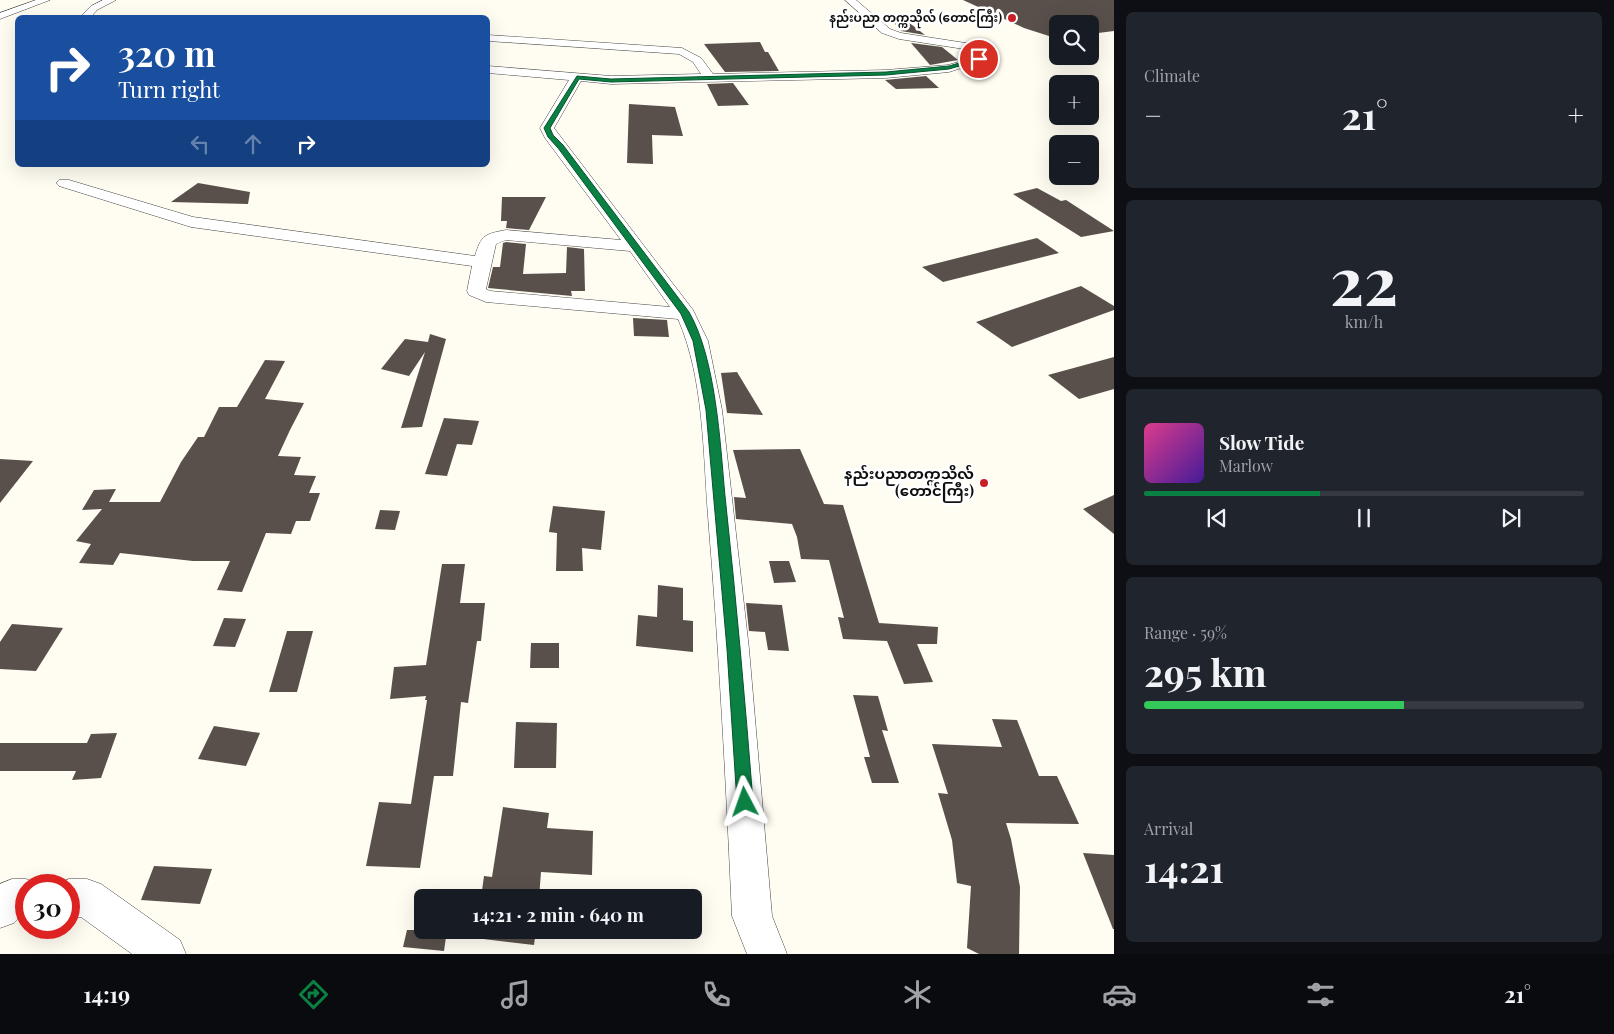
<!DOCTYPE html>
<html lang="en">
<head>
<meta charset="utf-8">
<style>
	:root { --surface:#171b24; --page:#20242c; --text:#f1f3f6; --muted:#9ea1a6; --line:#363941; --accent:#0b8043 }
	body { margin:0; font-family:"Playfair Display","Noto Sans Myanmar",serif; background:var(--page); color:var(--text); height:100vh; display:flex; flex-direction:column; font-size:19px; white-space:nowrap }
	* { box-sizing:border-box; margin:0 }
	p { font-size:16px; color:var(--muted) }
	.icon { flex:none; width:28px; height:28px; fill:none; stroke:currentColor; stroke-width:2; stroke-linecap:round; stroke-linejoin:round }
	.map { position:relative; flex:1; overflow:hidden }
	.sheet { display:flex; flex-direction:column; gap:12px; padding:12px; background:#0d0f14; width:500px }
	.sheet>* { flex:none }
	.hud { position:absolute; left:15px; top:15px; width:475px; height:152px; border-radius:8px; box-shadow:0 5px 20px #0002; background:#1a4fa0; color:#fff; overflow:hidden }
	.buttons { position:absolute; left:1049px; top:15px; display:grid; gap:10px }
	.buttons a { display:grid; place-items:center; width:50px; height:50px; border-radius:8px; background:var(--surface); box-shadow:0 5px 20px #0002; font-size:25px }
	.speed { position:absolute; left:15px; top:874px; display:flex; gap:10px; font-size:25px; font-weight:700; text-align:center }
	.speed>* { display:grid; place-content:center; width:65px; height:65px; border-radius:50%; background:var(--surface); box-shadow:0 5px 20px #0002; line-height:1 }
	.speed .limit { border:8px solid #d22; background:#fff; color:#111 }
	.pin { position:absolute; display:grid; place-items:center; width:42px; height:42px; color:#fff; margin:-21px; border:2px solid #fff; border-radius:50%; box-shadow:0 1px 5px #0007 }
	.me { position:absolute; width:55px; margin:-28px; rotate:356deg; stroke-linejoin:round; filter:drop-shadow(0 0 4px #0008) }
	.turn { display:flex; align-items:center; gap:18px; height:105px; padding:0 20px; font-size:22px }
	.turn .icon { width:65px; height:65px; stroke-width:2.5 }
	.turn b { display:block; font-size:35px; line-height:42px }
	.lanes { display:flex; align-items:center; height:48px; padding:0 20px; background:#0003; justify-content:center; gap:25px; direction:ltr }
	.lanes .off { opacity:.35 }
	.big { font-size:38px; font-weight:700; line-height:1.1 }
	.sheet .widget { flex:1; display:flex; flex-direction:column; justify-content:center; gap:8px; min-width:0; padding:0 18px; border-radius:8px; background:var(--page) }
	.sheet .dial { align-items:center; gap:0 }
	.dial b { font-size:65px; line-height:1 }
	.song { display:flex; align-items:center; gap:15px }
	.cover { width:60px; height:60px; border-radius:8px; background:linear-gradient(135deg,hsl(330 70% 55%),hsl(260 70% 35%)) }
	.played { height:5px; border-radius:2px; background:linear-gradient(90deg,var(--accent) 40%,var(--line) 40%) }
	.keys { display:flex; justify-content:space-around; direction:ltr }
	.heat { display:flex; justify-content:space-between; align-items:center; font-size:28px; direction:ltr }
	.charge { height:8px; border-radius:4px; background:linear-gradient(90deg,#34c759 59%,var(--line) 0) }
	.trip { position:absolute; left:414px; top:889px; width:288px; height:50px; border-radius:8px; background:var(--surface); box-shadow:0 5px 20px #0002; font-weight:700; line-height:50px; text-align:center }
	.tab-bar { display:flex; height:80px; justify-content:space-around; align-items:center; background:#090b0e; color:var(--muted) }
	.tab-bar .icon { width:35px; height:35px }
	.tab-bar .on { color:var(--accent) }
	.tab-bar b { font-size:22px; color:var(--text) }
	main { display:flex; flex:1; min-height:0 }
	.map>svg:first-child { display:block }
	.building { fill:#59504b }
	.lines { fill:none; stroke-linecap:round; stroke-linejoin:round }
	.street-casing { stroke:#424242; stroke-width:1 }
	.street { fill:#fff; fill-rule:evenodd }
	.route { fill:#0b8043; stroke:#07532c }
	.poi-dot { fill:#c72026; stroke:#fff; stroke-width:2 }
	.labels { text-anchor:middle; stroke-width:5; stroke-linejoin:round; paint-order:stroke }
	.far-poi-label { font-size:12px; font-weight:bold; fill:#0f0f0f; stroke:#fff; text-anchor:end }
	.poi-label { font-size:15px; font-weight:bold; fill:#0f0f0f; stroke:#fff; text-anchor:end }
</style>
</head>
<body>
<main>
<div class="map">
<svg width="1114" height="954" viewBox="0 0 1114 954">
	<rect width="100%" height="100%" fill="#fffcf2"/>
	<g class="building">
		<polygon points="963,0 1114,0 1114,31 1090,34 1090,24 1058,24 1058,37 1049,36 1024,28"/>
		<polygon points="898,14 925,35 901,31 892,20"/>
		<polygon points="760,42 765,52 768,52 779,71 725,72 704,44"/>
		<polygon points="911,43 942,47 958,60 930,65"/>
		<polygon points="926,76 939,88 896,89 885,80"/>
		<polygon points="733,83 749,105 718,106 707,84"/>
		<polygon points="629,104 675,107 683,136 652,135 653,164 627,163"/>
		<polygon points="198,183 250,192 248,204 171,202"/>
		<polygon points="1037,188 1061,201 1066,200 1114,231 1081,237 1013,194"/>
		<polygon points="502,197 546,197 529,230 506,228 507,221 501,221"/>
		<polygon points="1037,238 1059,253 943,282 922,267"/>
		<polygon points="506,242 526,244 523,274 566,273 567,247 584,249 585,291 571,291 572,296 488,288 493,267 500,267 503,243"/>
		<polygon points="1081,286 1114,306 1114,310 1012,347 976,322"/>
		<polygon points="633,318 667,320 669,337 634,336"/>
		<polygon points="430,334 446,339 422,427 401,428 425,352 409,376 381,369 405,339 428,342"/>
		<polygon points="1114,357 1114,389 1079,399 1048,375"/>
		<polygon points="265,360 285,361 265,399 304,403 290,430 278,456 301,457 294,475 316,476 309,493 320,493 310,521 296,521 291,534 266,533 242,592 217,590 230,561 193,561 120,553 113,565 79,563 91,544 76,541 102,509 82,510 94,490 116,489 109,502 160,502 181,462 198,437 204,437 219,407 237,407"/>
		<polygon points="737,372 763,415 727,413 721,373"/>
		<polygon points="444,418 479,421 472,445 457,444 447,476 425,474"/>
		<polygon points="800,449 824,504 843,505 879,623 938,627 937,644 917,644 933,682 904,684 887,641 843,639 838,617 844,618 829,560 801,559 797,537 792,524 736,519 734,497 746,498 733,450"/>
		<polygon points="0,459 33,461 0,503"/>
		<polygon points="1114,495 1114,534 1083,509"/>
		<polygon points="553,506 605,511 601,550 582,548 583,571 556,571 557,533 549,532"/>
		<polygon points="380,510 400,511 395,530 375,529"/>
		<polygon points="769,561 789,561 796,582 774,583"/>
		<polygon points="442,564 465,564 460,603 485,603 481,641 477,641 468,703 461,702 453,776 434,776 420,868 366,866 379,802 411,804 427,700 425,700 426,696 390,699 394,667 426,665"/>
		<polygon points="658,585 683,588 683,620 693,621 693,652 636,646 638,615 657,617"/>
		<polygon points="746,603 782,605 789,651 768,650 765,632 749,631"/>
		<polygon points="224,618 246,619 235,647 213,646"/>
		<polygon points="12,624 63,628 36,671 0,669 0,642"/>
		<polygon points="287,631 313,631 297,692 269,692"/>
		<polygon points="531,643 559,643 559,668 530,668"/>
		<polygon points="853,695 878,696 888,731 882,730 899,783 872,783 864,757 870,757"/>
		<polygon points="992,719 1017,720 1039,776 1057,776 1079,824 1006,823 1011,839 1020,887 1019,954 979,954 967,948 971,886 957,883 952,840 938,793 948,794 932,744 1002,747"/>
		<polygon points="516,722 557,723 556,768 514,768"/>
		<polygon points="214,726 260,733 246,766 198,759"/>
		<polygon points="117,733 101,778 72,780 76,771 0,771 0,743 87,743 91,734"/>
		<polygon points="503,807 549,813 547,828 593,831 592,875 541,872 539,898 481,898 484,876 492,877"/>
		<polygon points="1083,853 1114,855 1114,929 1113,929"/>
		<polygon points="154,866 212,869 200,904 141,900"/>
		<polygon points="407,930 447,930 444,951 403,947"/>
		<polygon points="476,930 536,930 534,945 475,938"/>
	</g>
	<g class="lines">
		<defs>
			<g id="street">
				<polygon points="36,0 50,0 0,19 0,13"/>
				<polygon points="103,0 116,0 97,10 90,18 79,18 91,6"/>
				<path d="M845 0H856L890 29 901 33 972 44 985 59 983 61 949 72 886 78 611 84 581 81 554 128 693 310 708 341 722 410 749 649 772 916 787 954H747L732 916C726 783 719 649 708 516 703 453 704 378 678 319L486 302 469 295 467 291 472 266 191 227 59 186 56 183 59 180H69L193 217 475 256C481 235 485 234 506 230L621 240 545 138 540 128 569 80 488 73V66L611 76 701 74 693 62 679 54 488 41V35L682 48 701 58 713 74 886 70 948 65 972 58 964 49 899 39 882 33ZM506 240 630 251 670 307 490 291 486 289 496 244Z"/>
				<polygon points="12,879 26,879 40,885 26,885 26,917 20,917 14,923 0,928 0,884"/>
				<polygon points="69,879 87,879 101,884 180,940 186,954 132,954 81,917 69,917 69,885 55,885"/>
			</g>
		</defs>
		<use href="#street" class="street-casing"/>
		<use href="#street" class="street"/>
	</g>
	<path class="route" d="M979 57 980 60 949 69 886 75 611 82 579 79 550 128 553 135 563 145 689 312C716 359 720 442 725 496 736 598 745 700 753 802L750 807 745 810 739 807 737 802 727 649 706 410 693 341 681 314 558 148 548 137 544 128 577 76 611 79 886 72 949 66Z"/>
	<g class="poi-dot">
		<circle cx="1012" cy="18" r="5"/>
		<circle cx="984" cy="483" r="5"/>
	</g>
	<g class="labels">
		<g class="far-poi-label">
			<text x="1002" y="22">နည်းပညာ တက္ကသိုလ် (တောင်ကြီး)</text>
		</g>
		<g class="poi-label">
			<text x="974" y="479">နည်းပညာတက္ကသိုလ်<tspan x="974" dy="17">(တောင်ကြီး)</tspan></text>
		</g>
	</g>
</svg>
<div class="buttons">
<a><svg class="icon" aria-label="search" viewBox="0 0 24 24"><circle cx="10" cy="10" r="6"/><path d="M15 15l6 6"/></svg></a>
<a>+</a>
<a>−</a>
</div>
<div class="speed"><div class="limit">30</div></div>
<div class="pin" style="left:979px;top:59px;background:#d93025"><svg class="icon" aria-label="arrive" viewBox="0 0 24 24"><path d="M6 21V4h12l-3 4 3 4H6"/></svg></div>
<svg class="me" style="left:745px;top:802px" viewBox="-20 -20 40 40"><path d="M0-17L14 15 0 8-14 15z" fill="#0b8043" stroke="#fff" stroke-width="4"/></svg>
<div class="trip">14:21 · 2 min · 640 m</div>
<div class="hud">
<div class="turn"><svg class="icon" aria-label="right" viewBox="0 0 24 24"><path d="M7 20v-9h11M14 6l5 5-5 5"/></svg><div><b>320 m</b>Turn right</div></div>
<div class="lanes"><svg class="icon off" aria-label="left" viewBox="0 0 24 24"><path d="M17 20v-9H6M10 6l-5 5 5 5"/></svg><svg class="icon off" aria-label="ahead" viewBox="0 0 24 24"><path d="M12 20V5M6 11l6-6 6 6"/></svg><svg class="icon" aria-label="right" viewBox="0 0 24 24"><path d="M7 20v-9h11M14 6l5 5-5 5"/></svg></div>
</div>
</div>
<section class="sheet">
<div class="widget"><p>Climate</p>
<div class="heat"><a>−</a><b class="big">21°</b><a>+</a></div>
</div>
<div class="widget dial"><b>22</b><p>km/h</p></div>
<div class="widget">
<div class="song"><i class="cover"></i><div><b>Slow Tide</b><p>Marlow</p></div></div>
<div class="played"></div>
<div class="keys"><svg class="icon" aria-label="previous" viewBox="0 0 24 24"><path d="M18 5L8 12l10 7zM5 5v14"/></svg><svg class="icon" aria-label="pause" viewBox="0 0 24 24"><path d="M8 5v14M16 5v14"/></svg><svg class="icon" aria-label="next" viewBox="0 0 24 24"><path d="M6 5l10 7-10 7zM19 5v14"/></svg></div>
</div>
<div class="widget"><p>Range · 59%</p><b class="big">295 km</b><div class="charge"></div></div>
<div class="widget"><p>Arrival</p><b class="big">14:21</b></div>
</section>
</main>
<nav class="tab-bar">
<b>14:19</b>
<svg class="icon on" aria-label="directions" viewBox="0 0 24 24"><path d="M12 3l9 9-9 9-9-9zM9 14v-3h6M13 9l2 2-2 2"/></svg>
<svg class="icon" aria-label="music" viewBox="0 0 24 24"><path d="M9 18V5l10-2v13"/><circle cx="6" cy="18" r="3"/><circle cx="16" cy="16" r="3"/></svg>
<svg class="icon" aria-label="phone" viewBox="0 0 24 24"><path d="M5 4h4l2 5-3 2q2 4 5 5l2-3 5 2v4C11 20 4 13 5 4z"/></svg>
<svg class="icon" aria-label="climate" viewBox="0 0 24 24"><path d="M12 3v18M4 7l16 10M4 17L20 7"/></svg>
<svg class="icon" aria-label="car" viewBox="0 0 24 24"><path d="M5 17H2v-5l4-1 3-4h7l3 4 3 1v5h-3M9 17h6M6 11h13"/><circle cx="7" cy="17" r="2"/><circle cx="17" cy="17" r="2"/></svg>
<svg class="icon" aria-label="filters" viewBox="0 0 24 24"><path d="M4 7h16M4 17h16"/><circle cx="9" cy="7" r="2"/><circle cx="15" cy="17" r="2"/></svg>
<b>21°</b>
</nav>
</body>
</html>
